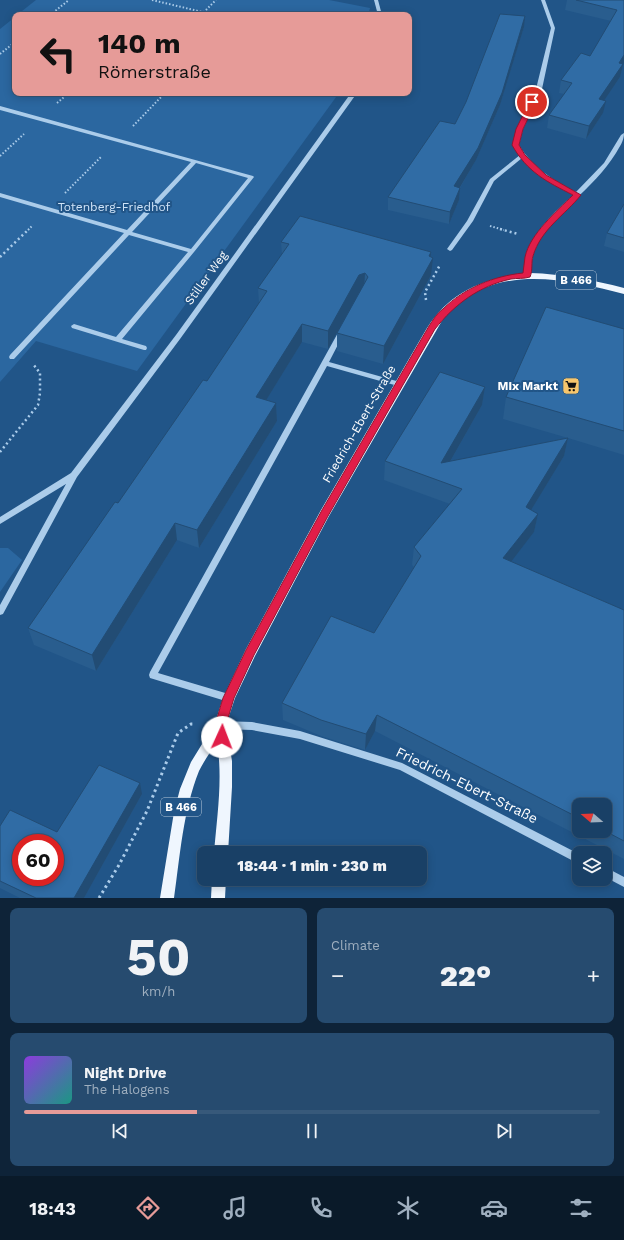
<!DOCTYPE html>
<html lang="en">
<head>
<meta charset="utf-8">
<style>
	:root { --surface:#194066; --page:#264b6f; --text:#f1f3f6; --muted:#9fafbf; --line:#37597a; --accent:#e69b98 }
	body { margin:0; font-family:"Work Sans",sans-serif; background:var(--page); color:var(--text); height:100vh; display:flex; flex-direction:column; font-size:15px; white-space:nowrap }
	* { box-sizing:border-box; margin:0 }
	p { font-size:13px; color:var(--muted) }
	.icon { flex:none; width:22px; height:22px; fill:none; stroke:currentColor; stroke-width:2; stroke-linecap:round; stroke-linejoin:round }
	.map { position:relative; height:898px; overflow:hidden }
	.side { display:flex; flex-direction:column; gap:10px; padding:10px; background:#0e2338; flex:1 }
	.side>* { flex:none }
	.top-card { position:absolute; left:12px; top:12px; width:400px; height:84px; border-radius:8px; box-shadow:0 2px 10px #0003,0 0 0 1px var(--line); background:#e69b98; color:#111; overflow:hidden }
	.needle { width:26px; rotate:289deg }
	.fabs { position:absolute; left:572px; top:798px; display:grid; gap:8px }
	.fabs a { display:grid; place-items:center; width:40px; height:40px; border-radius:8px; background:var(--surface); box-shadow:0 2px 10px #0003,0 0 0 1px var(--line); font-size:20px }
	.speed { position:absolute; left:12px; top:834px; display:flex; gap:8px; font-size:20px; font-weight:700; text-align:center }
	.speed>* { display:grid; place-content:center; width:52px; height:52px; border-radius:50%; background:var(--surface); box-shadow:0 2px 10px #0003,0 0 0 1px var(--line); line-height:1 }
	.speed .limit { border:6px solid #d22; background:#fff; color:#111 }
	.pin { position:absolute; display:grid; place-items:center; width:34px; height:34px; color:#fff; margin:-17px; border:2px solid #fff; border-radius:50%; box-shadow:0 1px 4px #0007 }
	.me { position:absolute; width:44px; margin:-22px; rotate:2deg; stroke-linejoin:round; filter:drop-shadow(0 0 3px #0008) }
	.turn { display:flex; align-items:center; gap:14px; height:84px; padding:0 20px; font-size:18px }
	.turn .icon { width:52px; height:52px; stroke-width:2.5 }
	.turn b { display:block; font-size:28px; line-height:34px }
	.big { font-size:30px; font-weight:800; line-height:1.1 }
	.side .card { flex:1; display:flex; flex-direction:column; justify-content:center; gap:6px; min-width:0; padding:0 14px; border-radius:8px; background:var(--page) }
	.side .dial { align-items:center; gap:0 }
	.dial b { font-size:52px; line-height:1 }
	.song { display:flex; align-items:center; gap:12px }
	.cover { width:48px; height:48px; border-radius:6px; background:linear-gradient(135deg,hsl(270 70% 55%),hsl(170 70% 35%)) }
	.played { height:4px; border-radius:2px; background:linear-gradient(90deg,var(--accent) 30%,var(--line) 30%) }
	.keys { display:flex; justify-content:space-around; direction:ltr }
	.heat { display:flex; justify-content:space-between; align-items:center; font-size:22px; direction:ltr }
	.side .tiles { flex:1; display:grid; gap:10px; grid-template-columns:1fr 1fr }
	.card:last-child { grid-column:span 2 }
	.trip { position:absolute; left:197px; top:846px; width:230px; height:40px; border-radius:8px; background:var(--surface); box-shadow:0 2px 10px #0003,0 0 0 1px var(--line); font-weight:800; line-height:40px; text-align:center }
	.dock { display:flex; height:64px; justify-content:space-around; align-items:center; background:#0a1a29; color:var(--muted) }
	.dock .icon { width:28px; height:28px }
	.dock .current { color:var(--accent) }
	.dock b { font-size:18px; color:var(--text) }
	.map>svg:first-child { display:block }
	.green { fill:#2b67a0 }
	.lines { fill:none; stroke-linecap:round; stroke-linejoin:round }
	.path-far2 { stroke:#abccea; stroke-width:2; stroke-dasharray:1.5 2; stroke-linecap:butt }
	.path-far1 { stroke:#abccea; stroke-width:2.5; stroke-dasharray:2 3; stroke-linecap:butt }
	.path { stroke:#abccea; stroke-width:3; stroke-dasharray:2.5 3.5; stroke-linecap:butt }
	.minor { fill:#abccea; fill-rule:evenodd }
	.major { fill:#eff6fe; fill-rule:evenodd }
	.wall { fill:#295d8e; fill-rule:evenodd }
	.shaded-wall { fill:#224c74 }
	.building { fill:#306ca5; stroke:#224c74; fill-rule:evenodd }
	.route { fill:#e11d48; stroke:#92132f }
	.labels { text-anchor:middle; stroke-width:4; stroke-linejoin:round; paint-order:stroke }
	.shield { fill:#215588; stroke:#bcccdb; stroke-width:1 }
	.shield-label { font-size:11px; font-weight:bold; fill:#fff }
	.park-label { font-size:12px; fill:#d0e4f8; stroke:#215588 }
	.street-label { font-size:12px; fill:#fff; stroke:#215588 }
	.poi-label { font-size:12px; font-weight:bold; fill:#fff; stroke:#215588; text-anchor:end }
	.near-street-label { font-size:14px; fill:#fff; stroke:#215588 }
</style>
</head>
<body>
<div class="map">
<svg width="624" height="898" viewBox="0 0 624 898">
	<rect width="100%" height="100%" fill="#215588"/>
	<g class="green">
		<polygon points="36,0 329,0 370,8 368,15 17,15"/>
		<polygon points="15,17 15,93 339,93 137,371 36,341 0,382 0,29"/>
		<polygon points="0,548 8,548 22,560 0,592"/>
	</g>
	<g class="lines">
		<g class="path-far2">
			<polyline points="152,0 215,15"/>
			<polyline points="50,15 69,0"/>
			<polyline points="201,15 216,0"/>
			<polyline points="0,54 15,42"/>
			<polyline points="57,103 69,93"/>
			<polyline points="133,126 165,93"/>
			<polyline points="0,156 24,134"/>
			<polyline points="65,193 102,156"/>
			<polyline points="490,226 504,230"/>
			<polyline points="28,230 33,225"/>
		</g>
		<g class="path-far1">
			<polyline points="500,229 518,234"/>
			<polyline points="0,257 29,229"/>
			<polyline points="426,300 425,292 440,265"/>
			<polyline points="0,452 38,405 40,393 40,373 33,364"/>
		</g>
		<polyline class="path" points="99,898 119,865 147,811 178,733 191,724 194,724"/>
		<g class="minor">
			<polygon points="374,0 378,0 382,15 378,15"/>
			<path d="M541 0H545L555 28 542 89 523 129 519 145C533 168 553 180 576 192L604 163 621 135 624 133C624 141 620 146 616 153 605 171 589 186 574 201 560 214 544 228 537 245 532 255 531 265 530 275L527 277 524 275C525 270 525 264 526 259 531 233 554 213 573 195L540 176 522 158 494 181 473 221 452 250 450 251 447 249 467 221 490 179 520 155 513 145 517 129 536 89 551 28Z"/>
			<polygon points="351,93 357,93 180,339 77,477 3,614 0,615 0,605 66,484 0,524 0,517 71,473 176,335"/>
			<path d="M0 106 253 176 254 177 194 252 122 339 146 346 147 348 146 350H144L72 328 71 326 74 324 116 337 188 252 129 235 14 359H10L9 357 10 355 124 233 0 197V193L127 230 191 162 0 110ZM196 163 248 178 191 249 132 232Z"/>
			<polygon points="339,331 341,331 344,333 329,362 400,382 401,384 398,386 327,366 158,673 232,695 233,698 232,701 229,702 150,678 149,675 150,672"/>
			<polygon points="220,721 252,722 300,731 402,763 579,854 579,864 400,770 300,739 252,730 220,729 217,728 216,725 217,722"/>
			<polygon points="605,867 624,877 624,887 605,877"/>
		</g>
		<g class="major">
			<path d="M530 273C563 274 593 280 624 288V294C563 278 489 262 443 319L329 516 255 656 235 698 226 725 232 761V787L228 853H214C217 816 223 779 217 742 211 751 204 761 199 771 183 811 180 856 174 898H160L174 812 180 789 191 762 215 723 223 698 246 649 321 510 427 328C451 290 487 277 530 273Z"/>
			<polygon points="212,879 226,879 225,898 211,898"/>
		</g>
	</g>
	<g class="wall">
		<polygon points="567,0 624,0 623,65 620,77 604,100 603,113 586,139 547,128 549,115 564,94 559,93 561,80 590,56 611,21 565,10"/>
		<polygon points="524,27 500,105 476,160 460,188 459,200 449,224 388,210 388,197 455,124"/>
		<polygon points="624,204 624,252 604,246 607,233"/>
		<polygon points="281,242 430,256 431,275 383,364 337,351 337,333 359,293 328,349 302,342 266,400 276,403 277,421 199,548 177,540 96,671 34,645 28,628 118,503 207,381 259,304 258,288 282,255"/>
		<path d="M624 329V455L568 438 564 456 531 510 538 514 534 532 511 561 624 610V859L375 731 365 750 321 736 283 720 282 703 374 633 414 567 412 565 414 547 450 504 384 480 385 461 485 387 482 405 450 462 568 438 503 419 506 397ZM579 805 605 831H579Z"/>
		<polygon points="142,794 84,898 20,898 0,888 0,826 57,832"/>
	</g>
	<g class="shaded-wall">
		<polygon points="525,16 524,27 500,105 476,160 453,199 454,186"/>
		<polygon points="624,55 624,63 623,65 620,77 597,111 599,99"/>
		<polygon points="606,101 603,113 586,139 589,126"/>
		<polygon points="460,188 459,200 449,224 450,212"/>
		<polygon points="431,252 430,263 433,258 431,275 383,364 384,346"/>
		<polygon points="365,273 364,291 359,293 328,349 328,331 359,275"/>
		<polygon points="302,324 302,342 257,415 256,397"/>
		<polygon points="485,387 482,405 439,481 441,463"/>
		<polygon points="276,403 277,421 199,548 197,530"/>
		<polygon points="568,438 564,456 522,525 526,507"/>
		<polygon points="538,514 534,532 500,576 503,558"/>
		<polygon points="175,523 177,540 96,671 92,655"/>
		<polygon points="377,715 375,731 365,750 366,734"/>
		<polygon points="140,783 142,794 84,898 74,898"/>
	</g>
	<g class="building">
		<polygon points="576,0 624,0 624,55 619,63 623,64 599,99 606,101 589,126 549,115 572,83 561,80 581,53 590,56 617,10"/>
		<polygon points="500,14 525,16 502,93 478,148 454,186 460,188 450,212 388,197 440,121 455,124 466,102"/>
		<polygon points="624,204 624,238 607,233"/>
		<polygon points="300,216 431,252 429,256 433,258 384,346 337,333 368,277 365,273 359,275 328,331 302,324 256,397 276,403 197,530 175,523 92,655 28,628 115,502 118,503 203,380 207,381 267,291 258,288 289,244 281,242"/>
		<polygon points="546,307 624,329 624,431 506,397"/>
		<polygon points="440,372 485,387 441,463 568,438 526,507 538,514 503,558 624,610 624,841 605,831 605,805 579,805 579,818 377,715 366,734 321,720 282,703 331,616 374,633 421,556 414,547 462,489 385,461"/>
		<path d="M99 765 140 783 74 898H36L0 881V826L10 810 57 832ZM21 843H55V877H21Z"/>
	</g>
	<path class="route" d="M530 101 536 102 523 129 519 145 525 155 546 175 581 195C565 215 541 229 533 256 531 262 533 270 530 277 524 279 517 278 511 279 479 286 455 304 435 329L328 516 254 655 234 698 226 725 228 737 226 741 222 742 218 741 215 725 223 698 246 650 322 510 429 326C433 320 437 313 443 309 464 288 494 276 523 273 524 268 524 262 525 257 530 234 556 212 573 195 547 182 527 172 512 145L516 129Z"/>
	<defs>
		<symbol id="supermarket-square" viewBox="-11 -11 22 22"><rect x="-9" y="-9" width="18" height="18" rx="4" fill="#f7c66c" stroke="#215588"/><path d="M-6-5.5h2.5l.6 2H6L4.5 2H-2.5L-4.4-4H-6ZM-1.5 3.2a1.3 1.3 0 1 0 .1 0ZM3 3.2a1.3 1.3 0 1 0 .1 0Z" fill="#111"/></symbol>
	</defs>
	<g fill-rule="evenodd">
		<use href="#supermarket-square" x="561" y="376" width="20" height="20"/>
	</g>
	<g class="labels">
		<g class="shield">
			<rect x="556" y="271" width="40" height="18" rx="3"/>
			<rect x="161" y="798" width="40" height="18" rx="3"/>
		</g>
		<g class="shield-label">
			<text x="576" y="284">B 466</text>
			<text x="181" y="811">B 466</text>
		</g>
		<g class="park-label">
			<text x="114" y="211">Totenberg-Friedhof</text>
		</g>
		<g class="street-label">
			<text transform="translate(206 278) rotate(-54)" y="4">Stiller Weg</text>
			<text transform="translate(359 424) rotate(-60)" y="4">Friedrich-Ebert-Straße</text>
		</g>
		<g class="poi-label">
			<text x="558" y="390">Mix Markt</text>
		</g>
		<g class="near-street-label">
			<text transform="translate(467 785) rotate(26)" y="5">Friedrich-Ebert-Straße</text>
		</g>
	</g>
</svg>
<div class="fabs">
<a><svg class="needle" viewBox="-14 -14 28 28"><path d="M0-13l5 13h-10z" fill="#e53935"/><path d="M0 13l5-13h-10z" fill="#9fafbf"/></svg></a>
<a><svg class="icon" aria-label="layers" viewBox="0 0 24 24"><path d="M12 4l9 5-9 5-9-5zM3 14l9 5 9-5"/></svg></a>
</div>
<div class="speed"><div class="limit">60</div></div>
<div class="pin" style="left:532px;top:102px;background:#d93025"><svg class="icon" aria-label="arrive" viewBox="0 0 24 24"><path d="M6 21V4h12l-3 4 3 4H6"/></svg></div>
<svg class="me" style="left:222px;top:737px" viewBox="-20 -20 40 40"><circle r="19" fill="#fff"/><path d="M0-13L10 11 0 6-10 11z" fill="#e11d48"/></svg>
<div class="trip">18:44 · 1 min · 230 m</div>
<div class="top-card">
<div class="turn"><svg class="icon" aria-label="left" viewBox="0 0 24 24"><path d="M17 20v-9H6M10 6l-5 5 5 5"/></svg><div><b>140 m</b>Römerstraße</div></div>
</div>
</div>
<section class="side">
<div class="tiles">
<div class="card dial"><b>50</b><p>km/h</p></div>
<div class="card"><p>Climate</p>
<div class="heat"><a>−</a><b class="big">22°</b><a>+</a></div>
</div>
<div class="card">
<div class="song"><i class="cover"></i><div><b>Night Drive</b><p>The Halogens</p></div></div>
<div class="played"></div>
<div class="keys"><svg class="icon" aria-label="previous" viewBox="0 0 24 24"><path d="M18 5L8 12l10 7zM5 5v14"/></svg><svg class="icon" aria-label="pause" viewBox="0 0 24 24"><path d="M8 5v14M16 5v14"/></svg><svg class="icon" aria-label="next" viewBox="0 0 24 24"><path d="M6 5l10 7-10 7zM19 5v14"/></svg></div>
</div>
</div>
</section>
<nav class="dock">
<b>18:43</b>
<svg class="icon current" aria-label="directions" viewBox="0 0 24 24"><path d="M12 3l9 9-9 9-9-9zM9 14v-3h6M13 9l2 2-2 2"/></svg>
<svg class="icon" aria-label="music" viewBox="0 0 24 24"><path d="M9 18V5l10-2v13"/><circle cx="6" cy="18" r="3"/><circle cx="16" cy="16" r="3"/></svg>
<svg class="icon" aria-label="phone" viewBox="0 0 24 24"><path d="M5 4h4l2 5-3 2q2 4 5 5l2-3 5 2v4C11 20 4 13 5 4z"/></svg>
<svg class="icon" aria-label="climate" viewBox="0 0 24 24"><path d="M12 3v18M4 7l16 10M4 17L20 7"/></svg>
<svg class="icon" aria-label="car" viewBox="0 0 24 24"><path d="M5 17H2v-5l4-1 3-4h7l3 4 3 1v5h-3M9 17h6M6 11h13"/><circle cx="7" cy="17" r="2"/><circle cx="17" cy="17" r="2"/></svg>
<svg class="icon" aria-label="filters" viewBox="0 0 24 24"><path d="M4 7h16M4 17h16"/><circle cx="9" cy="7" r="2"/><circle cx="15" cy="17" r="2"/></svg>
</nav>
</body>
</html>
